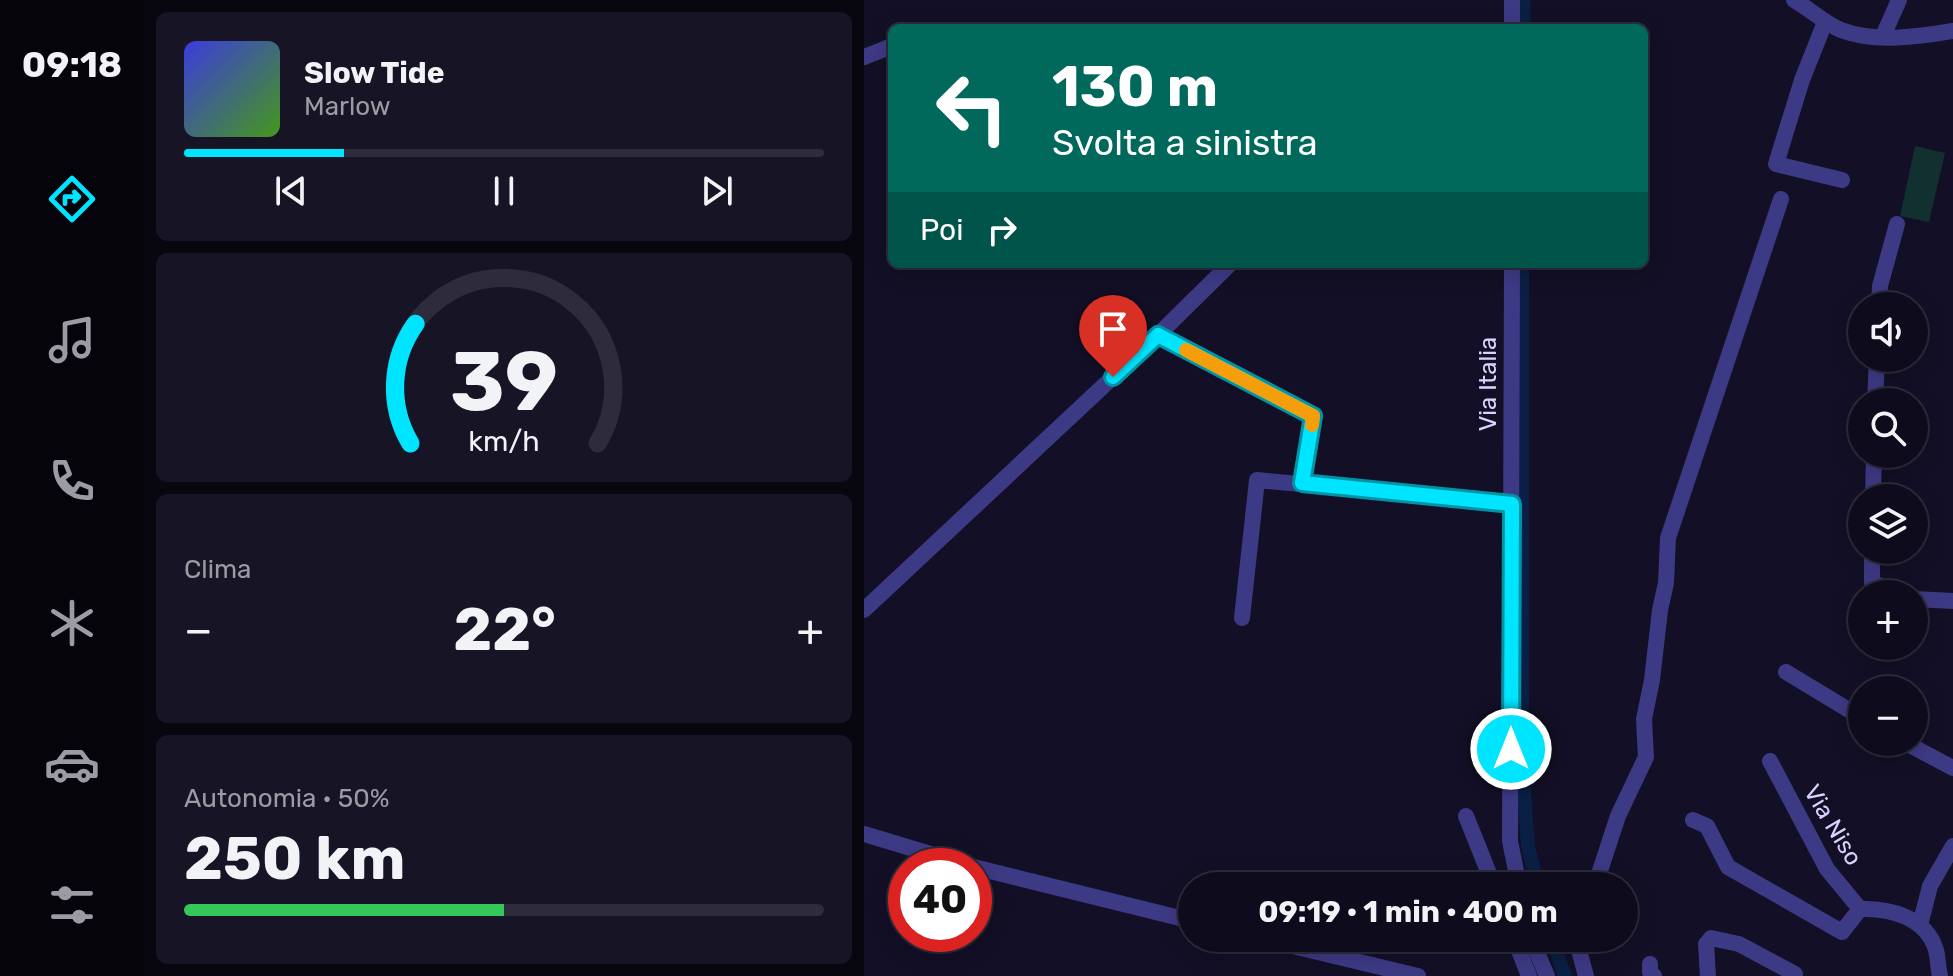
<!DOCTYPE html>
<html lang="it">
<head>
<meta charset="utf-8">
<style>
	:root { --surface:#0e0b1c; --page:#171425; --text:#f1f3f6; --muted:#9b9ba3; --line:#2e2b3b; --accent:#00e5ff }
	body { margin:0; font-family:Rubik,sans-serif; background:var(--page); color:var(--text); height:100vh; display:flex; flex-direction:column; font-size:30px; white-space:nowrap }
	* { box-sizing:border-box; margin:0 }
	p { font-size:26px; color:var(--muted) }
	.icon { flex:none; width:44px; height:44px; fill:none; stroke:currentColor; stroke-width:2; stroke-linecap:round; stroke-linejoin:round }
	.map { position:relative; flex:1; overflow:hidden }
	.drawer { display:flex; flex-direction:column; gap:12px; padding:12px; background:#08060f; width:720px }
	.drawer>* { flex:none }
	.guide { position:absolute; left:24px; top:24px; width:760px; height:244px; border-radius:12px; box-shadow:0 4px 20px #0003,0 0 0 2px var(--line); background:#00695c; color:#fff; overflow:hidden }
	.fabs { position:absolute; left:984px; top:292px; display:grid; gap:16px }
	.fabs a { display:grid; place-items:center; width:80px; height:80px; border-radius:50%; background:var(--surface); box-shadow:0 4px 20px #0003,0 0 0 2px var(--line); font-size:40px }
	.speed { position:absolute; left:24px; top:848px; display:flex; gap:16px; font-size:40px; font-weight:700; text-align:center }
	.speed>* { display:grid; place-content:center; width:104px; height:104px; border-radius:50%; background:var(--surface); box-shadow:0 4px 20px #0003,0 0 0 2px var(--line); line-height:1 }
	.speed .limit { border:12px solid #d22; background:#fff; color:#111 }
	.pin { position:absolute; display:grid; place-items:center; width:68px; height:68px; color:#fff; margin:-82px -34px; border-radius:50% 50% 50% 0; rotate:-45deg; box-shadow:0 0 8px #0007 }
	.pin .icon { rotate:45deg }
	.me { position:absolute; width:88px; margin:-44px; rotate:0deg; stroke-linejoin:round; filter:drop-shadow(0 0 6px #0008) }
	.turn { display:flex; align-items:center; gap:28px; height:168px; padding:0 32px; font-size:36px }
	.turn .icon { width:104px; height:104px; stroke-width:2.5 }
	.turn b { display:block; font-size:56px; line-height:68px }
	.then { display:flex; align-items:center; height:76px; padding:0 32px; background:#0003; gap:16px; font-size:30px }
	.big { font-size:60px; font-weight:700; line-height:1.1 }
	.drawer .widget { flex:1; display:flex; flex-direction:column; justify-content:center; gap:12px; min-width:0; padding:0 28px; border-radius:12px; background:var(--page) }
	.drawer .dial { align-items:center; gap:0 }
	.dial svg { height:208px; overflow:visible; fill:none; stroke:var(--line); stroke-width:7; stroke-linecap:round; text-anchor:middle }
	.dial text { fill:var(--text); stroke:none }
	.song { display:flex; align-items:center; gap:24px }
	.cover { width:96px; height:96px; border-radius:12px; background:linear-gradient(135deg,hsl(240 70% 55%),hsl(100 70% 35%)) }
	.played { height:8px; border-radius:4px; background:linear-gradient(90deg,var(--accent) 25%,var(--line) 25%) }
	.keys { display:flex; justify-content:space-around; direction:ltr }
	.heat { display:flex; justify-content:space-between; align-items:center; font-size:44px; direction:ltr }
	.charge { height:12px; border-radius:6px; background:linear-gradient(90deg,#34c759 50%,var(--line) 0) }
	.trip { position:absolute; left:314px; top:872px; width:460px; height:80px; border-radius:40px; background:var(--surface); box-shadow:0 4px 20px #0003,0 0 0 2px var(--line); font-weight:700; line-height:80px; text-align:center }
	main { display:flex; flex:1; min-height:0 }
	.tabs { display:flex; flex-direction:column; width:144px; justify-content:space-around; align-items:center; background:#06040b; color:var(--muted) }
	.tabs .icon { width:56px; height:56px }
	.tabs .current { color:var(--accent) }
	.tabs b { font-size:36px; color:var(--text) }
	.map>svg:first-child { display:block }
	.green { fill:#12302f }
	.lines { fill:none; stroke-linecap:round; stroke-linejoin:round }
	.canal { stroke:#0a1f44; stroke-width:14 }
	.minor { stroke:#3d3a85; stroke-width:16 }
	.route-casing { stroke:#0095a6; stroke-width:20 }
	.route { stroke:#00e5ff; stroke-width:14 }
	.slow { stroke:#f59e0b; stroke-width:14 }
	.labels { text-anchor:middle; stroke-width:8; stroke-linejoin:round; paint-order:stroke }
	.street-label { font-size:24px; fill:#d9d4ff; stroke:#130f26 }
</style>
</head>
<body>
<main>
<nav class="tabs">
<b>09:18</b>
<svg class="icon current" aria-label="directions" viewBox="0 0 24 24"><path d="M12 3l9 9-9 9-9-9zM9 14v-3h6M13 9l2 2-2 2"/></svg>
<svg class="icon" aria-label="music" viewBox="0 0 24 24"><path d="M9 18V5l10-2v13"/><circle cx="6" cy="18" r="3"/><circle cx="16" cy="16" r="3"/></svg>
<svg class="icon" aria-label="phone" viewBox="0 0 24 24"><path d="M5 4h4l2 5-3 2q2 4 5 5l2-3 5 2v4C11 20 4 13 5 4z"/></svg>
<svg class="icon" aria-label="climate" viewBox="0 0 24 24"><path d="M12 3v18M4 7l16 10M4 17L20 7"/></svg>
<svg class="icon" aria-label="car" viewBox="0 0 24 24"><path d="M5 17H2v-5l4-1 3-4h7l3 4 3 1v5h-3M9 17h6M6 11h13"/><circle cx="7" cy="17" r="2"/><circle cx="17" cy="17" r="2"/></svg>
<svg class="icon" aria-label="filters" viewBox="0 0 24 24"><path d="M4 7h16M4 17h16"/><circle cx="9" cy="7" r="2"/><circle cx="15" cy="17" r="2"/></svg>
</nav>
<section class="drawer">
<div class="widget">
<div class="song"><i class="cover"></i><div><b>Slow Tide</b><p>Marlow</p></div></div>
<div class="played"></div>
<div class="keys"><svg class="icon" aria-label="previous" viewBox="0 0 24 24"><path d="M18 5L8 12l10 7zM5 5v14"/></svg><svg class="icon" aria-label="pause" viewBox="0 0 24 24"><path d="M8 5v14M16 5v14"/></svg><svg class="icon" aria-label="next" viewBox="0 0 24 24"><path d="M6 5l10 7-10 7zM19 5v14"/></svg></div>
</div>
<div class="widget dial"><svg viewBox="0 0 100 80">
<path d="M14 69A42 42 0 1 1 86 69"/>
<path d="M14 69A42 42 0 0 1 16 23" stroke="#00e5ff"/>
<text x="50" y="56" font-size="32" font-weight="700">39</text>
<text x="50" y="72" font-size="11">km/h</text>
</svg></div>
<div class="widget"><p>Clima</p>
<div class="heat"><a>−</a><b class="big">22°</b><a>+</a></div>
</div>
<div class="widget"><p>Autonomia · 50%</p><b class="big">250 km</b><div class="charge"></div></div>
</section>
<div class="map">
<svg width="1089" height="976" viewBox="0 0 1089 976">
	<rect width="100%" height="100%" fill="#130f26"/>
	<polygon class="green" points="1051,146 1081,153 1065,222 1036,216"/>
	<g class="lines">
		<g class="canal">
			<polyline points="659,0 660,28"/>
			<polyline points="658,264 658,764 664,847 674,886"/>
			<polyline points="688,938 701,976"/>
		</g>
		<g class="minor">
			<path d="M930 0C946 9 960 23 977 30 1011 43 1054 37 1089 31"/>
			<polyline points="961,22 938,80 912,164 978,180"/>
			<polyline points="648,28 648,0"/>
			<polyline points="1019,36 1035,0"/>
			<polyline points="0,57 28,46"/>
			<polyline points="648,264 646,841 655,886"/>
			<polyline points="1015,306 1016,286 1033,224"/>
			<polyline points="294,335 449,416 438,483"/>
			<polyline points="1011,402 1013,358"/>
			<polyline points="1009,498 1010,454"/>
			<polyline points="1008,550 1008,582 1034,594"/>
			<polyline points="1050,599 1089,601"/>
			<polyline points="0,610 294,335 366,264"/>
			<polyline points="378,618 393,480 648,504"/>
			<polyline points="922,672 998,718"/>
			<polyline points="1040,742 1089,768"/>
			<polyline points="906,761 963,869 996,909"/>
			<polyline points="602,816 630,886"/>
			<path d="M829 820 843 826 864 867 978 932 996 909C1026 908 1062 917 1072 950 1074 958 1074 968 1076 976"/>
			<polyline points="0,834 106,866"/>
			<polyline points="110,867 328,921"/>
			<polyline points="731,886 754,816 782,757 780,719 788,680 796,610 802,583 804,538 917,199"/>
			<polyline points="1056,925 1066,886 1089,846"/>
			<polyline points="396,938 554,976"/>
			<polyline points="650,938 665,976"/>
			<polyline points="667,938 683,976"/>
			<polyline points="718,938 715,950 722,976"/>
			<polyline points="786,964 786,972 790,976"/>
			<polyline points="844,976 842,944 847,938 875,944 931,974"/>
		</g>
	</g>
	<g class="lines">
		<defs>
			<polyline id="route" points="249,377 294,335 449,416 438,483 648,504 647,749"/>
		</defs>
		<use href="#route" class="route-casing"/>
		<use href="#route" class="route"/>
		<polyline class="slow" points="322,350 449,416 448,425"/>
	</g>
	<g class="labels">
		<g class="street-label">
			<text transform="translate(624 384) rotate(-90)" y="8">Via Italia</text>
			<text transform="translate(969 825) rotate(59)" y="8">Via Niso</text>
		</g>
	</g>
</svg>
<div class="fabs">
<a><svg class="icon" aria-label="sound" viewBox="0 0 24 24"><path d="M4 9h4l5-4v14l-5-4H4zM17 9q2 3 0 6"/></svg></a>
<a><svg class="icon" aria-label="search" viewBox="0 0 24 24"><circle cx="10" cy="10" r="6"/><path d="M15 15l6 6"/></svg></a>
<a><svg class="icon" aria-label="layers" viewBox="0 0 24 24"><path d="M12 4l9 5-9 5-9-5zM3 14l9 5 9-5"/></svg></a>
<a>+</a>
<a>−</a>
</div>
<div class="speed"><div class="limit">40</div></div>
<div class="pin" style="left:249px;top:377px;background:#d93025"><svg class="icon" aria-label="arrive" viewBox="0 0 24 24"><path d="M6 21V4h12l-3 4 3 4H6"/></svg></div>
<svg class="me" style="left:647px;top:749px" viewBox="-20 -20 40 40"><circle r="17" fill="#00e5ff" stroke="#fff" stroke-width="3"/><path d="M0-11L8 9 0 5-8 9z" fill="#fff"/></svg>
<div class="trip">09:19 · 1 min · 400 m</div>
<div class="guide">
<div class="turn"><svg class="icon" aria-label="left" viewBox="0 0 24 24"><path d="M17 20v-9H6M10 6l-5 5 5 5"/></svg><div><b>130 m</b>Svolta a sinistra</div></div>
<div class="then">Poi<svg class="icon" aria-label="right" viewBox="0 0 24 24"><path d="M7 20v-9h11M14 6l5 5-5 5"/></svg></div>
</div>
</div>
</main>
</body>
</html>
